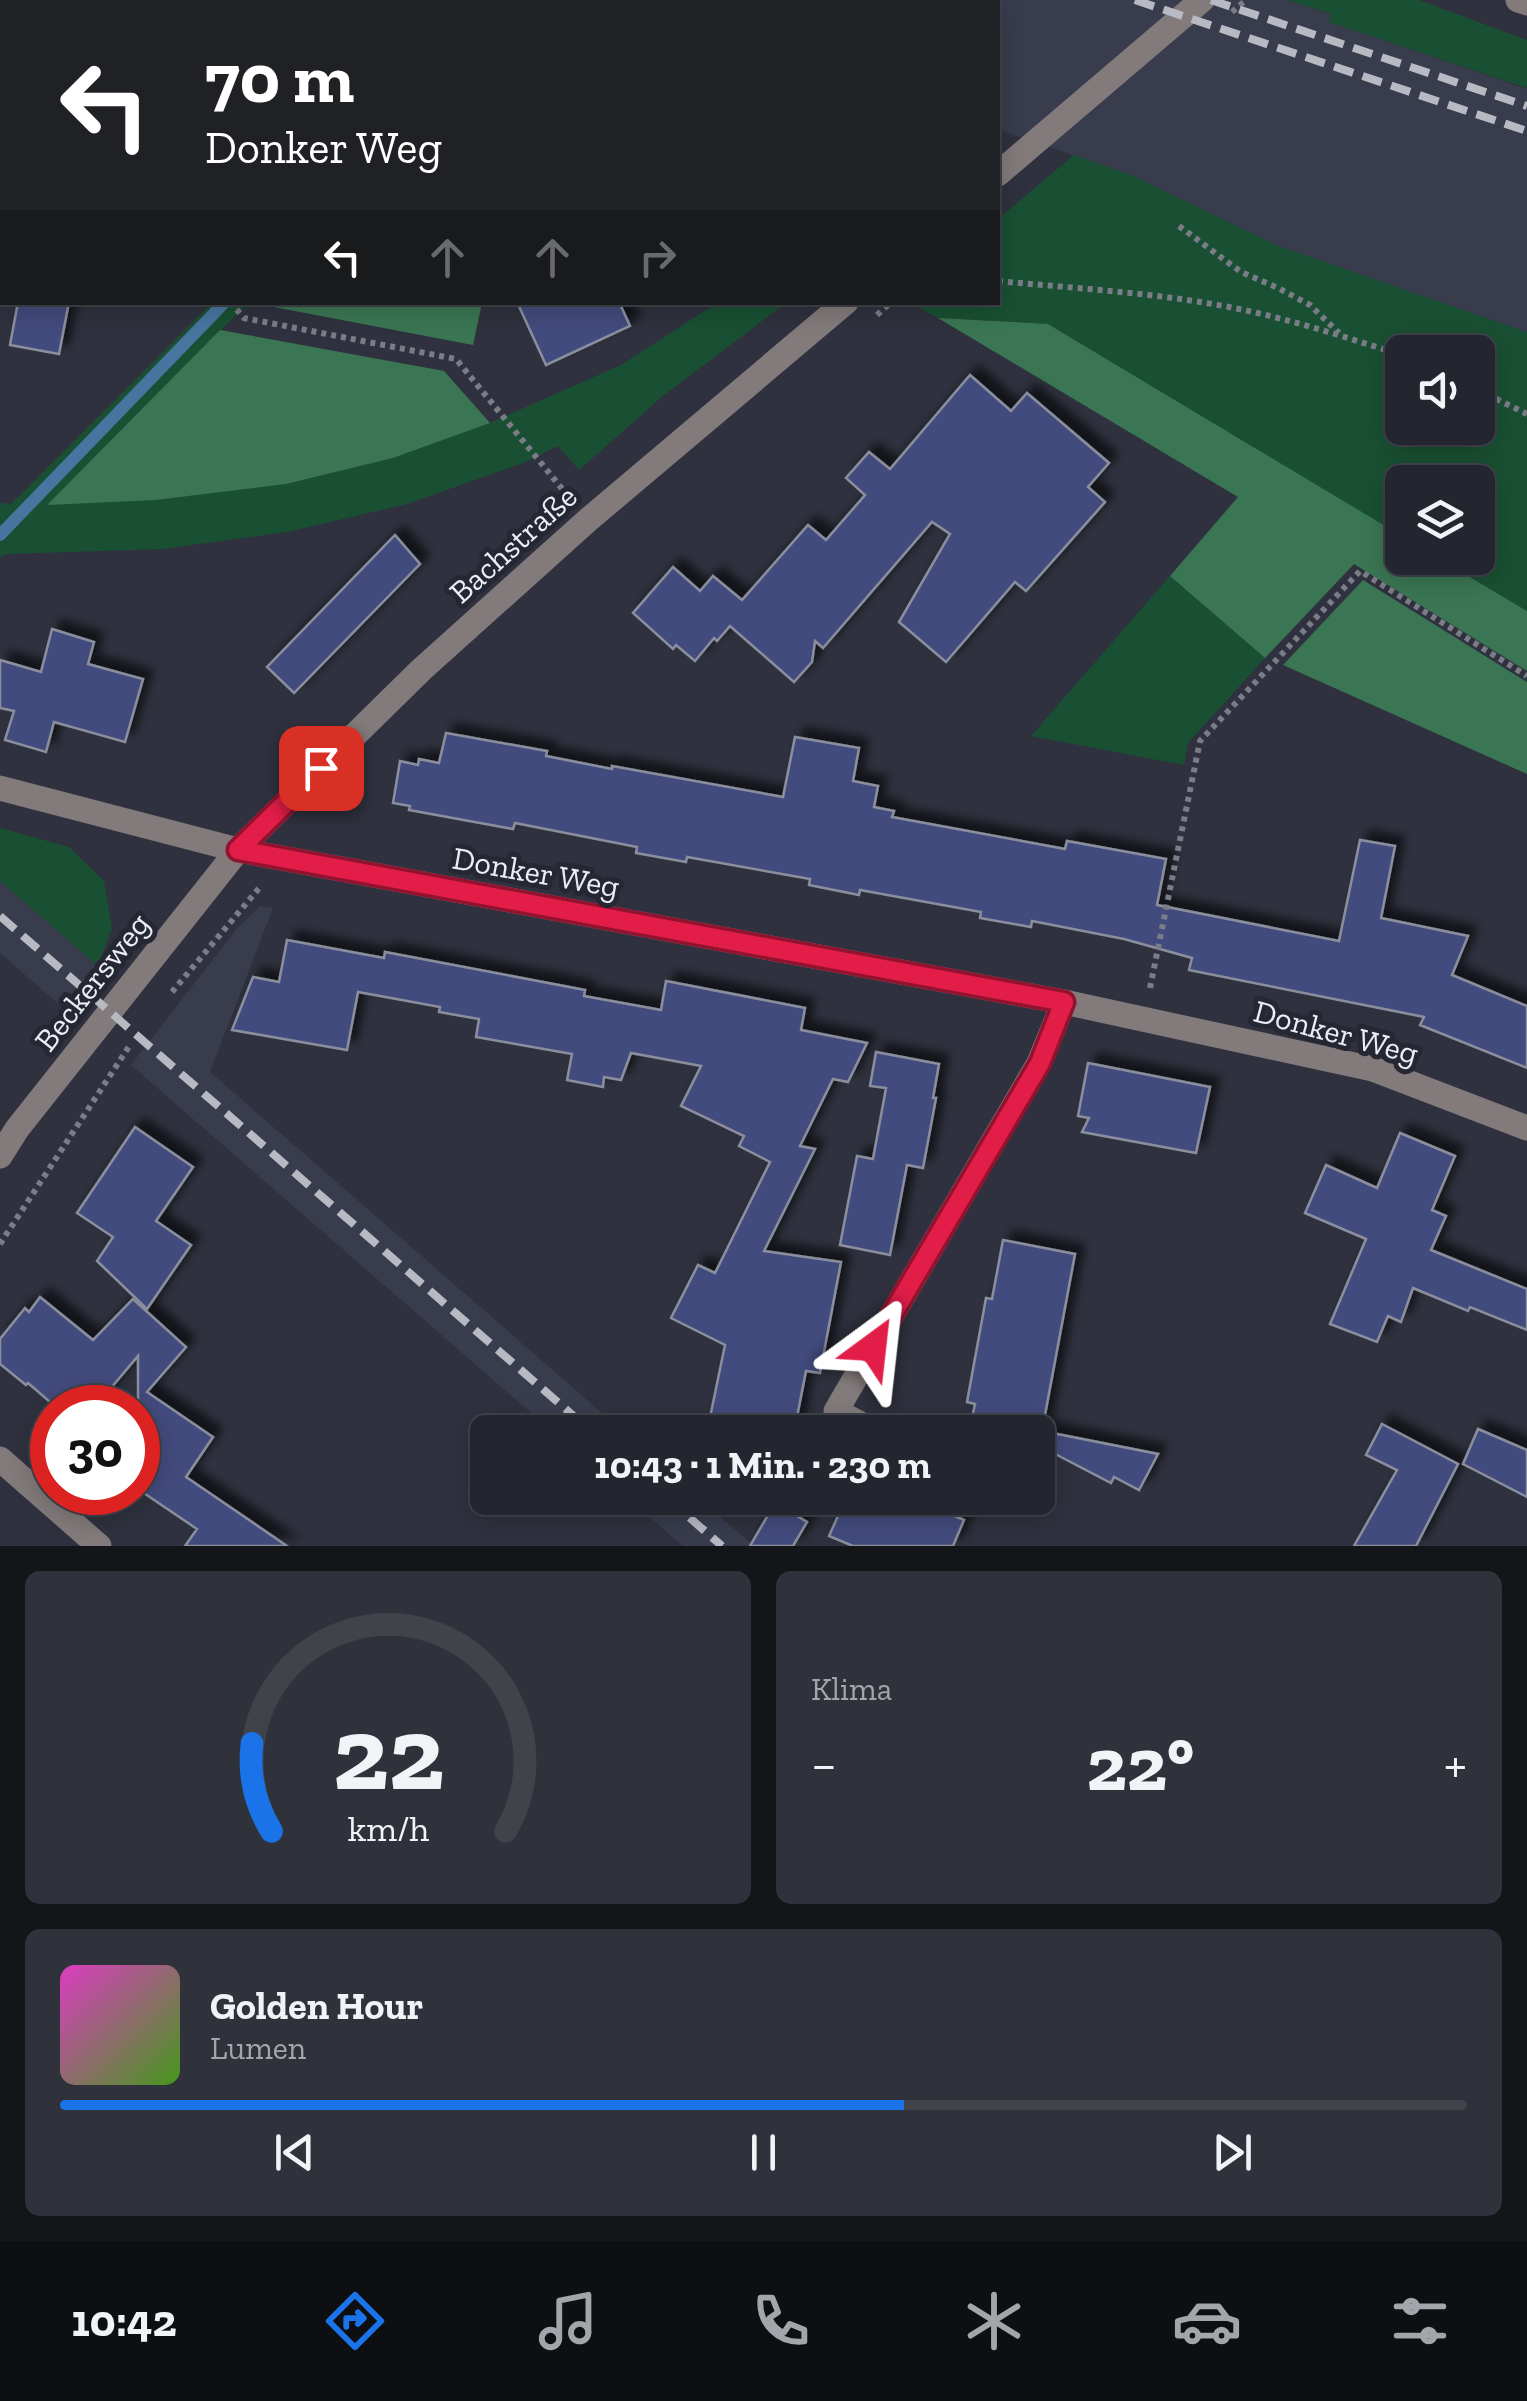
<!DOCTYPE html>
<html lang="de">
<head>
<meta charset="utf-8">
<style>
	:root { --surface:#23262e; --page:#2f323a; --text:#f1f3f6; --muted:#a3a5aa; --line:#40434a; --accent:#1a73e8 }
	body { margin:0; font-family:"Zilla Slab",serif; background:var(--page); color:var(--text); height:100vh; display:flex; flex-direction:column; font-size:38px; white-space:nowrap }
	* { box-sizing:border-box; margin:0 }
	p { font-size:32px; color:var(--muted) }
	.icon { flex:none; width:55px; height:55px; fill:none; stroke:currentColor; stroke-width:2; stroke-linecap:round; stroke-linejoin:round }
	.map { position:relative; height:1546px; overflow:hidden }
	.drawer { display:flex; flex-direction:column; gap:25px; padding:25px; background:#131519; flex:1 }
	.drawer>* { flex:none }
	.guide { position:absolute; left:0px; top:0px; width:1000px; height:305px; box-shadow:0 5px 25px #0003,0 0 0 2px var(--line); background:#202124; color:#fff; overflow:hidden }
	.fabs { position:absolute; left:1385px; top:335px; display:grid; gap:20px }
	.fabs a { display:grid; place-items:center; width:110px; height:110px; border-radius:15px; background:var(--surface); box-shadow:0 5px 25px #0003,0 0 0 2px var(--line); font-size:50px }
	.speed { position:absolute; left:30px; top:1385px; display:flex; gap:20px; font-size:50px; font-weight:700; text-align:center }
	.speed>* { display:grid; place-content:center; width:130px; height:130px; border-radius:50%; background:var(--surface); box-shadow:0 5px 25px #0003,0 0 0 2px var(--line); line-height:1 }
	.speed .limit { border:15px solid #d22; background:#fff; color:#111 }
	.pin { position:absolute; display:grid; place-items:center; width:85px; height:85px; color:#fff; margin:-42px; border-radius:20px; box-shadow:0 5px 15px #0006 }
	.me { position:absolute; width:110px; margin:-55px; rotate:30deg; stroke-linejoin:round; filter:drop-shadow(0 0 8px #0008) }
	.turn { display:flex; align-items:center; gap:35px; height:210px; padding:0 40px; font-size:45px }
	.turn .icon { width:130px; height:130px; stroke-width:2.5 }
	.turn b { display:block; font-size:70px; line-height:85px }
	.lanes { display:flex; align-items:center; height:95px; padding:0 40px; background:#0003; justify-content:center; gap:50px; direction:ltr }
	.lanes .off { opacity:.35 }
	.big { font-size:75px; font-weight:700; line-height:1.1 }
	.drawer .widget { flex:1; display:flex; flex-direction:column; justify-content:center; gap:15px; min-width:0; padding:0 35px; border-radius:15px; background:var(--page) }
	.drawer .dial { align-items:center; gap:0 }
	.dial svg { height:260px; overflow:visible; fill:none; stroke:var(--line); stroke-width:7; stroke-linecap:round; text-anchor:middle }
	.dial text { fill:var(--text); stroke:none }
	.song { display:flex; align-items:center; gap:30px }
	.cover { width:120px; height:120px; border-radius:15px; background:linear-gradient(135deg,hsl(310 70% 55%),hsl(100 70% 35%)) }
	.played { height:10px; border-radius:5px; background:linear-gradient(90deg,var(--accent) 60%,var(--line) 60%) }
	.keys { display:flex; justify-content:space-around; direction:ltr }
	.heat { display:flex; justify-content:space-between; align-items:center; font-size:55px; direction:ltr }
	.drawer .tiles { flex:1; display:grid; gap:25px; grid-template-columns:1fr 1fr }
	.widget:last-child { grid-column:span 2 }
	.trip { position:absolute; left:470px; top:1415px; width:585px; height:100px; border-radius:15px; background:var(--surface); box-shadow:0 5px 25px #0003,0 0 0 2px var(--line); font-weight:700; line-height:100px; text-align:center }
	.tab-bar { display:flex; height:160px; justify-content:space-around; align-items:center; background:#0e0f12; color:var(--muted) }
	.tab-bar .icon { width:70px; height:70px }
	.tab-bar .on { color:var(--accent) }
	.tab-bar b { font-size:45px; color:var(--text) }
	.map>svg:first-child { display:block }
	.built { fill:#383c4d }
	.green { fill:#195033; fill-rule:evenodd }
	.forest { fill:#3a7653 }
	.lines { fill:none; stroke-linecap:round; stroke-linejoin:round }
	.stream { stroke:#4875a0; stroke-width:12 }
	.building { fill:#434b7d; stroke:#8b8e9d; stroke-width:2.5; filter:url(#shadow) }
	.path { stroke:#7a7c87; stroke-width:6; stroke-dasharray:5 5; stroke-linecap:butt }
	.minor { stroke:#827a7b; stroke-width:25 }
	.rail { stroke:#b7bac3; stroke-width:8; stroke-dasharray:20 10; stroke-linecap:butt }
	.route-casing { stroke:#92132f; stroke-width:25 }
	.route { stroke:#e11d48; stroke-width:18 }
	.labels { text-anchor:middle; stroke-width:10; stroke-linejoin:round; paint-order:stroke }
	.street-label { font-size:32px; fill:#eceef6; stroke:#252833 }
</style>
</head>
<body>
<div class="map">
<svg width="1527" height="1546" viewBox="0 0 1527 1546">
	<defs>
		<filter id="shadow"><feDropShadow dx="9" dy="-9" stdDeviation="5" flood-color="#0009"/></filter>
	</defs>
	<rect width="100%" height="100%" fill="#2f323e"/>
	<g class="built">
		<polygon points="585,0 1287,0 1332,15 1330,22 1527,89 1527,332 1276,245 1131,175 998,129 998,2 593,2"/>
		<polygon points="0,881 98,966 61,1006 0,953"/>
		<polygon points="260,906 273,908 210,1072 624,1432 553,1432 131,1065 239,926"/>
		<polygon points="627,1498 698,1498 754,1546 683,1546"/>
	</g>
	<g class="green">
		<polygon points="316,0 585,0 593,2 325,2"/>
		<polygon points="1287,0 1419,0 1527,40 1527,88 1329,22 1331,14"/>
		<path d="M1074 155 1131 175 1276 245 1527 332V611L1438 558H1478V482H1402V536L1048 324 938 318 911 303 998 302V219ZM1402 352H1478V428H1402Z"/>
		<polygon points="212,303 248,303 49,503 156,500 285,484 393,458 490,423 621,365 717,303 786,303 664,395 579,470 558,446 523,463 407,504 287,532 162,549 5,554 0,558 0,503 11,504"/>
		<polygon points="1170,576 1265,658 1188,743 1184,765 1031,736"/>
		<polygon points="0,828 69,847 104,881 112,928 98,966 0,881"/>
	</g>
	<g class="forest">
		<polygon points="66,0 316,0 325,2 73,2"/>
		<polygon points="248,302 482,302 482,303 473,345"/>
		<polygon points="938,318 1048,324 1402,536 1402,558 1438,558 1527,611 1527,671 1354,564 1265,658 1170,576 1238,497"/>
		<polygon points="220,330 444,371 490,423 393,458 286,484 156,500 47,505"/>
		<polygon points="1363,580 1527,682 1527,774 1283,665"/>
	</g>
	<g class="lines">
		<polyline class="stream" points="0,535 225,302"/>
	</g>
	<g class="building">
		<polygon points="18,302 69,302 59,354 10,345"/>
		<polygon points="517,302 619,302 630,326 546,365"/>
		<polygon points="970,375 1011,411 1027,393 1109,463 1088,487 1105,502 1026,591 1015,582 946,662 899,622 950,534 932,522 823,648 815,641 812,662 794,682 730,626 717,641 714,638 695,661 676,645 673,649 633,613 673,567 700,591 713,576 742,600 808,525 826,540 865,495 846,478 869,452 890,469"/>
		<polygon points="395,535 420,564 294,693 267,667"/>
		<polygon points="52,629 94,642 88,664 143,679 125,742 54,722 46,752 5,740 14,711 0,708 0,660 41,672"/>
		<polygon points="446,733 547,751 546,756 612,769 612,766 783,797 795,737 859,748 853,781 878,786 874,807 894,811 892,817 1065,849 1067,841 1166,859 1157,905 1339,941 1360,840 1395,846 1381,918 1468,936 1452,975 1527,1006 1527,1068 1420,1025 1424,1017 1189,970 1192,958 1124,939 1032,921 1031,927 980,918 981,912 860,890 859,895 809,885 810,879 687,857 686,862 636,853 637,847 515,823 513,829 409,810 410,806 393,803 400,761 418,765 419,759 439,763"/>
		<polygon points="287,940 384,958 385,952 585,990 584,996 661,1010 666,981 805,1008 801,1030 867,1043 848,1082 833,1079 800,1146 815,1149 764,1251 841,1262 820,1373 806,1371 794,1432 707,1432 725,1345 671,1318 698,1265 715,1273 770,1162 739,1146 744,1136 681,1106 701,1066 631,1053 621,1080 604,1077 603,1087 567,1080 572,1054 476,1037 479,1019 439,1012 440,1007 358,992 347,1050 232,1030 253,977 279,982"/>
		<polygon points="876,1052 939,1064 933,1098 936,1098 923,1168 907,1165 890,1255 840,1245 857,1156 873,1159 886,1088 870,1086"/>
		<polygon points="1088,1063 1210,1087 1196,1153 1082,1132 1089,1118 1078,1116"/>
		<polygon points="135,1127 193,1167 156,1221 191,1245 147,1309 97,1261 113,1237 77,1213"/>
		<polygon points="1400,1133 1455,1156 1432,1210 1446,1216 1431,1250 1527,1289 1527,1330 1470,1307 1468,1311 1413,1288 1401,1322 1388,1316 1377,1342 1330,1324 1366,1239 1305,1213 1326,1165 1377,1188"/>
		<polygon points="1003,1240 1075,1254 1042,1431 1158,1454 1139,1490 1114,1477 1111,1483 1038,1445 1038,1432 969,1432 975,1404 967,1402 986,1298 992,1299"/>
		<polygon points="40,1297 93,1340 133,1299 186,1347 147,1392 213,1437 186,1477 287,1546 185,1546 197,1529 138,1489 138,1356 94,1408 57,1408 28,1383 26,1385 0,1364 0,1339 25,1308 29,1312"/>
		<polygon points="1382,1424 1458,1464 1416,1546 1354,1546 1397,1470 1366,1455"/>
		<polygon points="1478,1429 1527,1450 1527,1497 1463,1464"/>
		<polygon points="846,1498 913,1498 964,1520 953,1546 853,1546 829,1536"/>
		<polygon points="775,1503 807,1522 793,1546 750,1546"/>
	</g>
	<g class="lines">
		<g class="path">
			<polyline points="1232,12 1246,0"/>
			<polyline points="1179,226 1241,272 1278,288 1310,305 1339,333"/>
			<path d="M998 281C1071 288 1145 292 1218 305 1281 316 1342 336 1402 355"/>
			<polyline points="230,302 244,318 456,359 568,496"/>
			<polyline points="877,315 891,302"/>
			<polyline points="1478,390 1527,414"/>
			<polyline points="1150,988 1200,741 1360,571 1527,676"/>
			<polyline points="172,992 260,887"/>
			<polyline points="0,1244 130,1045"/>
		</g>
		<g class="minor">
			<polyline points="1518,0 1527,3"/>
			<polyline points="998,174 1202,0"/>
			<polyline points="0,243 2,244"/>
			<polyline points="0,788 238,850 1064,1002 1373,1069 1527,1128"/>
			<polyline points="0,1156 17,1129 238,850 421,670 588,520 846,302"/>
			<polyline points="876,1432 836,1411 1039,1063 1064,1002"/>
			<polyline points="0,1459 99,1546"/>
		</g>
		<g class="rail">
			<polyline points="1135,0 1527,131"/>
			<polyline points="1211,0 1527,106"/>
			<polyline points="0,916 592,1432"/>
			<polyline points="667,1498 722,1546"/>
		</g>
	</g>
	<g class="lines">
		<defs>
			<polyline id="route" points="321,768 238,850 1064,1002 1040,1063 873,1347"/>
		</defs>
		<use href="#route" class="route-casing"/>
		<use href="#route" class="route"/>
	</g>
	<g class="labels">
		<g class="street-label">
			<text transform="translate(513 544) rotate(-42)" y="11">Bachstraße</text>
			<text transform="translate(536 872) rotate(10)" y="11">Donker Weg</text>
			<text transform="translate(92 982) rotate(-52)" y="11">Beckersweg</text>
			<text transform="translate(1336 1032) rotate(15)" y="11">Donker Weg</text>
		</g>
	</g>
</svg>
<div class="fabs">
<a><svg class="icon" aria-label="sound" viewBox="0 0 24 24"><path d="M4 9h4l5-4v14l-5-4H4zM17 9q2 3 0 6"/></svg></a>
<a><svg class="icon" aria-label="layers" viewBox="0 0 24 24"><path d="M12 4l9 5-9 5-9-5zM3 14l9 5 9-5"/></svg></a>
</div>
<div class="speed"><div class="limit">30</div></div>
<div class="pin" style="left:321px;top:768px;background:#d93025"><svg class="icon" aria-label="arrive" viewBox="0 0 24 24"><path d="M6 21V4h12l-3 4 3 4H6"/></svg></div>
<svg class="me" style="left:873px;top:1347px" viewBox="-20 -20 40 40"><path d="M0-17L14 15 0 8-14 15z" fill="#e11d48" stroke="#fff" stroke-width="4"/></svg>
<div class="trip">10:43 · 1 Min. · 230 m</div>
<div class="guide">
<div class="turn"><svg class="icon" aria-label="left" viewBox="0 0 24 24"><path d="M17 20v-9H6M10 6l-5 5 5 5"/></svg><div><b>70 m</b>Donker Weg</div></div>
<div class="lanes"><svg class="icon" aria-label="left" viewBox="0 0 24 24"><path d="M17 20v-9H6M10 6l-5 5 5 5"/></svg><svg class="icon off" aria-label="ahead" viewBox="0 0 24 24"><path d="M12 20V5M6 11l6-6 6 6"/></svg><svg class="icon off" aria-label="ahead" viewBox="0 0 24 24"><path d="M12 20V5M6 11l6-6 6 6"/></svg><svg class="icon off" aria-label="right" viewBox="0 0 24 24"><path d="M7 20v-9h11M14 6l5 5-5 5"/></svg></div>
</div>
</div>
<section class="drawer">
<div class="tiles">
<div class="widget dial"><svg viewBox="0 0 100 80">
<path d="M14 69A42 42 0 1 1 86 69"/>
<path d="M14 69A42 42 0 0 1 8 42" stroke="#1a73e8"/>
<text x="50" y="56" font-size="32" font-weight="700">22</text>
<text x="50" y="72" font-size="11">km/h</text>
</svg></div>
<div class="widget"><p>Klima</p>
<div class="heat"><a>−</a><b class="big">22°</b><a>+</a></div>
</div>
<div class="widget">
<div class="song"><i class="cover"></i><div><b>Golden Hour</b><p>Lumen</p></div></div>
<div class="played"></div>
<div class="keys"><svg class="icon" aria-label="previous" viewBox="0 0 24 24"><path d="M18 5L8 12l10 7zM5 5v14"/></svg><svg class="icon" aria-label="pause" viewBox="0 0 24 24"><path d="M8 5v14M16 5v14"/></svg><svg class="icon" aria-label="next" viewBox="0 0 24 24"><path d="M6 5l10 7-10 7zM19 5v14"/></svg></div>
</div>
</div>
</section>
<nav class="tab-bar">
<b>10:42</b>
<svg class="icon on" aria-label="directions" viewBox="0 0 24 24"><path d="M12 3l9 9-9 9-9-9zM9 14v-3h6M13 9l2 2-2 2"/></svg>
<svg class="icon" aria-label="music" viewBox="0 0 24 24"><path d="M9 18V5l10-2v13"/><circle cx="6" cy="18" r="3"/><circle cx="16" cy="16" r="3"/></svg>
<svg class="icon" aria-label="phone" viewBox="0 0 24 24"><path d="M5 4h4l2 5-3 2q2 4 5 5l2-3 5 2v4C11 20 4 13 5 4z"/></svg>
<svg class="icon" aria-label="climate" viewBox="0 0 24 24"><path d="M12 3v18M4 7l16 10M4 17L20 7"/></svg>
<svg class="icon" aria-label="car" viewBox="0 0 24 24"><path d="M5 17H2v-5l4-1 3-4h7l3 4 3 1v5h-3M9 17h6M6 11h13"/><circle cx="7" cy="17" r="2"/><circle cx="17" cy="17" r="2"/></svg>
<svg class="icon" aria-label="filters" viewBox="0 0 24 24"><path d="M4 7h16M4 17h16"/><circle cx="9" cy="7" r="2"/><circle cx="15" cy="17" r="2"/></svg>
</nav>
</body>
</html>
